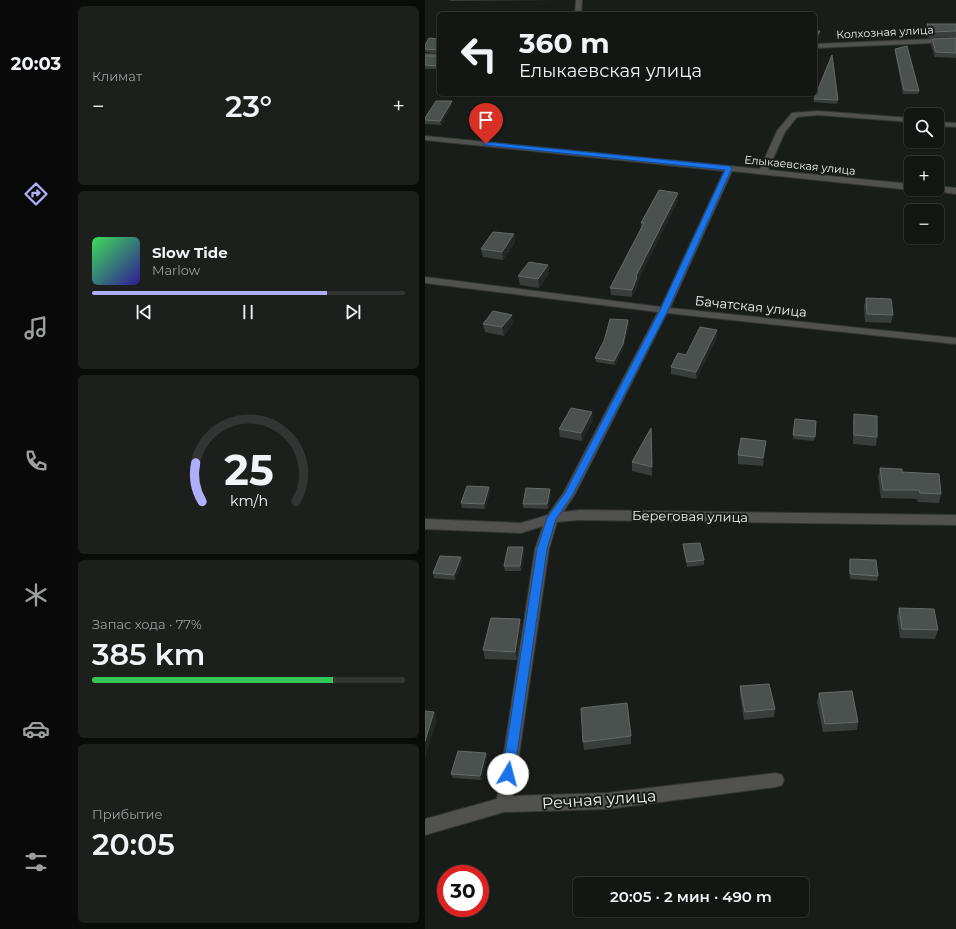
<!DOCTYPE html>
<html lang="ru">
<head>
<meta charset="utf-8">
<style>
	:root { --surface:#131613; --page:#1c1f1c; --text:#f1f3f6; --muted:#9d9fa0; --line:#323533; --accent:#afaefa }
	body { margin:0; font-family:Montserrat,sans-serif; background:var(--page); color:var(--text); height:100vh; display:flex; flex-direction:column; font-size:15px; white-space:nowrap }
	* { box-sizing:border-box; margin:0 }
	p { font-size:13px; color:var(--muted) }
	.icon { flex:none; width:22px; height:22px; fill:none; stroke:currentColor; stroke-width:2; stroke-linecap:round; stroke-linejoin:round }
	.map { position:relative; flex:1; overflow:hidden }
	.drawer { display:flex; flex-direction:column; gap:6px; padding:6px; background:#0a0c0a; width:353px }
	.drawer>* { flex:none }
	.top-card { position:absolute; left:12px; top:12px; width:380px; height:84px; border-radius:6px; box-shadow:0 1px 3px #0004,0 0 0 1px var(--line); background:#131613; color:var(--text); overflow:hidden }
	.controls { position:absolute; left:479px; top:108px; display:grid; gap:8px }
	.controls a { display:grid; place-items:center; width:40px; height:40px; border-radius:6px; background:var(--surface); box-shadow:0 1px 3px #0004,0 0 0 1px var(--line); font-size:20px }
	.speed { position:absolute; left:12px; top:865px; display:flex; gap:8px; font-size:20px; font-weight:700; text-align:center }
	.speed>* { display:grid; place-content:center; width:52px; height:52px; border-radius:50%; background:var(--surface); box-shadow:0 1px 3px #0004,0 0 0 1px var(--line); line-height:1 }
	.speed .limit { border:6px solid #d22; background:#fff; color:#111 }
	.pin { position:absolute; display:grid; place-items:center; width:34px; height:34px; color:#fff; margin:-41px -17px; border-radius:50% 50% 50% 0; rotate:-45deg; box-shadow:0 0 4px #0007 }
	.pin .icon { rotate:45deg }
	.me { position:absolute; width:44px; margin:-22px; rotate:8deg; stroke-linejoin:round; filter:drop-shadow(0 0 3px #0008) }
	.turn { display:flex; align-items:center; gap:14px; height:84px; padding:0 16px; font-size:18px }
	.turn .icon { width:52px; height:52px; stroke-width:2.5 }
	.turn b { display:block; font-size:28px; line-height:34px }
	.big { font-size:30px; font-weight:600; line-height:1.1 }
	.drawer .widget { flex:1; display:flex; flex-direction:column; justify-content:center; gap:6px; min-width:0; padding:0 14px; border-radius:6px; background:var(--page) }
	.drawer .dial { align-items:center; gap:0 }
	.dial svg { height:104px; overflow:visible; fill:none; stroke:var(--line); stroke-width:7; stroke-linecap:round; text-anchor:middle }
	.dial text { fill:var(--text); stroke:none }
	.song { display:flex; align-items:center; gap:12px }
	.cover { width:48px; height:48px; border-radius:6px; background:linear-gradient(135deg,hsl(130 70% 55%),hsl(250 70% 35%)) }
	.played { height:4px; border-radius:2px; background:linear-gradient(90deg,var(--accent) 75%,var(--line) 75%) }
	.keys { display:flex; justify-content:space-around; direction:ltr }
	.heat { display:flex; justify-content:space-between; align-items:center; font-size:22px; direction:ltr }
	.charge { height:6px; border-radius:3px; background:linear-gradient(90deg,#34c759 77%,var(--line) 0) }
	.trip { position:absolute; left:148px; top:877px; width:236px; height:40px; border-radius:6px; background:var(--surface); box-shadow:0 1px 3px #0004,0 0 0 1px var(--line); font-weight:600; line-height:40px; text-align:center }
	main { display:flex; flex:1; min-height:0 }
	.tabs { display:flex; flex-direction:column; width:72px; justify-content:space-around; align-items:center; background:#080908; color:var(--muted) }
	.tabs .icon { width:28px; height:28px }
	.tabs .on { color:var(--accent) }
	.tabs b { font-size:18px; color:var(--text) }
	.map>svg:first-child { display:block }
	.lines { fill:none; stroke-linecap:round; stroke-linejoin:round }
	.minor-casing { stroke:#333633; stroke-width:2 }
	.minor { fill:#51514f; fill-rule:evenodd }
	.wall { fill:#373e3b }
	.shaded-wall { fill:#232826 }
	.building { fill:#4a514f; stroke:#646a68 }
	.route { fill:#1a73e8; stroke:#114b97 }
	.labels { text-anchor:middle; stroke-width:4; stroke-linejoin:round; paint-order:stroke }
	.far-street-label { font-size:11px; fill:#eef1ee; stroke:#191d19 }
	.street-label { font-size:13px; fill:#eef1ee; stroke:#191d19 }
	.near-street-label { font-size:16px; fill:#eef1ee; stroke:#191d19 }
</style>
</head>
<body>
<main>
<nav class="tabs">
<b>20:03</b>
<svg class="icon on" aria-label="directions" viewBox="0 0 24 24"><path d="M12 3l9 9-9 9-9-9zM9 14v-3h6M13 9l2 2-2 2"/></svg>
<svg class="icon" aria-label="music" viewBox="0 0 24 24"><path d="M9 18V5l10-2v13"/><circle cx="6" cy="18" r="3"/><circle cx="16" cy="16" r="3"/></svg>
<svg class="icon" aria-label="phone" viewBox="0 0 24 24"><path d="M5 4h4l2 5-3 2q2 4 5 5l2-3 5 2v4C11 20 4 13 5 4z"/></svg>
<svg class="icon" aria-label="climate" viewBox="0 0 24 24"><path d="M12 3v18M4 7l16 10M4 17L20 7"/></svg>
<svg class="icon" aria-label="car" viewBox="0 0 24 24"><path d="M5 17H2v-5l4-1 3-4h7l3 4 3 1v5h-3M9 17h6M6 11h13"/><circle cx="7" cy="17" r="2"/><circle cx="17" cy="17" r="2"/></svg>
<svg class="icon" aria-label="filters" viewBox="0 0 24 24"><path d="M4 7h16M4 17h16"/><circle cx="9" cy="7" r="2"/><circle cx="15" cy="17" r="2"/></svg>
</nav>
<section class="drawer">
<div class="widget"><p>Климат</p>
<div class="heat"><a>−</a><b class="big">23°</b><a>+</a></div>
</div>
<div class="widget">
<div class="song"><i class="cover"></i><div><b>Slow Tide</b><p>Marlow</p></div></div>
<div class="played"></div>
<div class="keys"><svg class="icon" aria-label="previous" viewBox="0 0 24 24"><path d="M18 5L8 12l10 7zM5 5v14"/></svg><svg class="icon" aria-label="pause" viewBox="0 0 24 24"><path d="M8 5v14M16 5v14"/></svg><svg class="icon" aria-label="next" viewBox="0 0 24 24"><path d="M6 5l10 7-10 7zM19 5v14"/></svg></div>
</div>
<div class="widget dial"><svg viewBox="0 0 100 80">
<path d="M14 69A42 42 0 1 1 86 69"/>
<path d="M14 69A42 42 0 0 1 9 39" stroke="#afaefa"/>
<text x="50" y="56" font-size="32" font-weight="700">25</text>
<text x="50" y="72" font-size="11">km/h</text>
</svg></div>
<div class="widget"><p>Запас хода · 77%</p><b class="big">385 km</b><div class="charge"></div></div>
<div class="widget"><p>Прибытие</p><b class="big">20:05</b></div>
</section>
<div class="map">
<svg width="531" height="929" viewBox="0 0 531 929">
	<rect width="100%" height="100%" fill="#191d19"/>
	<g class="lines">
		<defs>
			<g id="minor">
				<polygon points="151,0 157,0 156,14 150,14"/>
				<polygon points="531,38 531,42 390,48 390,44"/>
				<rect x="0" y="54" width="14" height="4"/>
				<polygon points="393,111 486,118 486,122 393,115 372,117 360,132 343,170 486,184 486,189 488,189 486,190 307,171 245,308 531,338 531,344 242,313 150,494 138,512 154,510 531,515 531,525 154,520 132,522 124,549 88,796 182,793 351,773 357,775 359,780 357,785 351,787 182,809 79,812 0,835 0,819 72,799 110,549 118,526 96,533 0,529 0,519 96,523 123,515 139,492 233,312 0,283 0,277 236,307 299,171 0,140 0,136 335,169 352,131 367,113"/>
				<polygon points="512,122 531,123 531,127 512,126"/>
				<polygon points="512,186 531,188 531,194 509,191 508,189 512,189"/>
			</g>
		</defs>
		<use href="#minor" class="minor-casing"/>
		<use href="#minor" class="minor"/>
	</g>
	<g class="wall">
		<polygon points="25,0 131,0 25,1"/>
		<polygon points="502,24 531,24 531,37 504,38 501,29"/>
		<polygon points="531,38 531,58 510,57 506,45 507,39"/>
		<polygon points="14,39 14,54 0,52 0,45"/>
		<polygon points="470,49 494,91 493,94 478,94 470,52"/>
		<polygon points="14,54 14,66 12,69 0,69 0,56 13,56"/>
		<polygon points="389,99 413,100 412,104 389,102"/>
		<polygon points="27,101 27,105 16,125 0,124 0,118"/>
		<polygon points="253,193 253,200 213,281 213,284 207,297 186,295 185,288 216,228 216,223"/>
		<polygon points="89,234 90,242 78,260 58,257 56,249"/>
		<polygon points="123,265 124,273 114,288 95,285 93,276"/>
		<polygon points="441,298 468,315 466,323 440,322 439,306"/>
		<polygon points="203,320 204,324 198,348 190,365 171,362 170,358"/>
		<polygon points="88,323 79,336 60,332 58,324"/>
		<polygon points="292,330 292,337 271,379 246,374 246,367"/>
		<polygon points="429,414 452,437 451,446 428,444 428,423"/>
		<polygon points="370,419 391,421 389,441 368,439"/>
		<polygon points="168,420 157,441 135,437 134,429"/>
		<polygon points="226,428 227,476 207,471 207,462"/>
		<polygon points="340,450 338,466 313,464 313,455"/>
		<polygon points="455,468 477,472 516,494 514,503 493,502 492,499 456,498 453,477"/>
		<polygon points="64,487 65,491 60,509 37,508 36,503"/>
		<polygon points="126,493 123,509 98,508 98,504"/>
		<polygon points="258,544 279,560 279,565 262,567 258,549"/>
		<polygon points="98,547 99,552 96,571 80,571 79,566"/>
		<polygon points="425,559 453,576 452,581 425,579 424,563"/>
		<polygon points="37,562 30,580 9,578 8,573"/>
		<polygon points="474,608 513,630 510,639 475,638 472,617"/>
		<polygon points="95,619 96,628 92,660 60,659 58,650"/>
		<polygon points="315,686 350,709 349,717 319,720 315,695"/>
		<polygon points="394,693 433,722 432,730 398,732 392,702"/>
		<polygon points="206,736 206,744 159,750 158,742"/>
		<polygon points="61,753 62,757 56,780 28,778 26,774"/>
	</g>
	<g class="shaded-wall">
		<polygon points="395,31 395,35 390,44 390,40"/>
		<polygon points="14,62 14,66 12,69 12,66"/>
		<polygon points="27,101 27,105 16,125 15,121"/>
		<polygon points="253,193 253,200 213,281 213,284 207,297 207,290 211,276"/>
		<polygon points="89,234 90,242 78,260 77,252"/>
		<polygon points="123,265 124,273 114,288 113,279"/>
		<polygon points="87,315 88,323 79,336 77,327"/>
		<polygon points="203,320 204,324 198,348 190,365 189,361"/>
		<polygon points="292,330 292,337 271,379 271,372"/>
		<polygon points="167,412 168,420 157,441 156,433"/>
		<polygon points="341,441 340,450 338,466 338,458"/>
		<polygon points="64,487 65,491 60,509 59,504"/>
		<polygon points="125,489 126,493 123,509 122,504"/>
		<polygon points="98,547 99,552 96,571 95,566"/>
		<polygon points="36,557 37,562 30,580 29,575"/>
		<polygon points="95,619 96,628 92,660 90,652"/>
		<polygon points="9,712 12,720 0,758 0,741"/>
		<polygon points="61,753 62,757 56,780 55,776"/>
	</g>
	<g class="building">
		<polygon points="502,24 531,24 531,31 505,32"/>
		<polygon points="390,31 395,31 390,40"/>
		<polygon points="4,38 14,39 14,50 0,49 0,45"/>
		<polygon points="531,38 531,53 511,52 507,39"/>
		<polygon points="482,46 494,91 479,90 470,49"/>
		<polygon points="14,54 14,62 12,66 0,65 0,56 13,56"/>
		<polygon points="407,55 413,100 389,99"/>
		<polygon points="11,101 27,101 15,121 0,120 0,118"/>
		<polygon points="234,190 253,193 211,276 212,277 207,290 185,288 219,223 216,223"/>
		<polygon points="68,232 89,234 77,252 56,249"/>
		<polygon points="104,262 123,265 113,279 93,276"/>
		<polygon points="441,298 466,299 468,315 442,314"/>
		<polygon points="68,311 87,315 77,327 58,324"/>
		<polygon points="185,319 203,320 198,344 189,361 170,358 179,341"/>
		<polygon points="275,327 292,330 271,372 246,367 253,353 261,355"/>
		<polygon points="146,408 167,412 156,433 134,429"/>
		<polygon points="429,414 452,416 452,437 429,435"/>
		<polygon points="370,419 391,421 390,437 368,435"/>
		<polygon points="226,428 227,467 207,462"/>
		<polygon points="316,438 341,441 338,458 313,455"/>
		<polygon points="455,468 477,469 477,472 514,474 516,494 495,493 494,490 458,490"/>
		<polygon points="42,486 64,487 59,504 36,503"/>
		<polygon points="101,488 125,489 122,504 98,504"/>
		<polygon points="275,543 279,560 262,562 258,544"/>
		<polygon points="83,547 98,547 95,566 79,566"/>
		<polygon points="15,556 36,557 29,575 8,573"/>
		<polygon points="425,559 451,560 453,576 425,574"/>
		<polygon points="474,608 509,609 513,630 477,629"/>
		<polygon points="66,618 95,619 90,652 58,650"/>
		<polygon points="344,684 350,709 320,712 315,686"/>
		<polygon points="427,691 433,722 400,724 394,693"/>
		<polygon points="202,703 206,736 158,742 156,708"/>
		<polygon points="0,711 9,712 0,741"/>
		<polygon points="33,751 61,753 55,776 26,774"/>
	</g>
	<polygon class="route" points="61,142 304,166 307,168 243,310 148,494 131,519 122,549 89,774 87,778 83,779 79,778 77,774 112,549 122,518 140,493 235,310 300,170 59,145 59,143"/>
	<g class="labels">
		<g class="far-street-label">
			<text transform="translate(460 32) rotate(-3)" y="4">Колхозная улица</text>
			<text transform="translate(375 165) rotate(6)" y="4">Елыкаевская улица</text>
		</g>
		<g class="street-label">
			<text transform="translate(326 306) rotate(6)" y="5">Бачатская улица</text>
			<text transform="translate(265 516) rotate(1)" y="5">Береговая улица</text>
		</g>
		<g class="near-street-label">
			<text transform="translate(174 799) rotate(-4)" y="6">Речная улица</text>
		</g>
	</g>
</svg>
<div class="controls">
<a><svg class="icon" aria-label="search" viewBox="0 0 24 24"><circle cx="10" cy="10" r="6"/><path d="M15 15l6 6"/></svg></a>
<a>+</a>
<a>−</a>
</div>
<div class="speed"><div class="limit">30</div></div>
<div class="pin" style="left:61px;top:144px;background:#d93025"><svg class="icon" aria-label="arrive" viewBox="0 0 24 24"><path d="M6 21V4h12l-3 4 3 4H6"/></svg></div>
<svg class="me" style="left:83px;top:774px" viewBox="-20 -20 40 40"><circle r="19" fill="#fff"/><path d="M0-13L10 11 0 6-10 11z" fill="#1a73e8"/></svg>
<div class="trip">20:05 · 2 мин · 490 m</div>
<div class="top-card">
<div class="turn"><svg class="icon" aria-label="left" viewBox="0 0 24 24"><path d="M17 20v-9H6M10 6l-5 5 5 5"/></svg><div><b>360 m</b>Елыкаевская улица</div></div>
</div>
</div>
</main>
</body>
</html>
